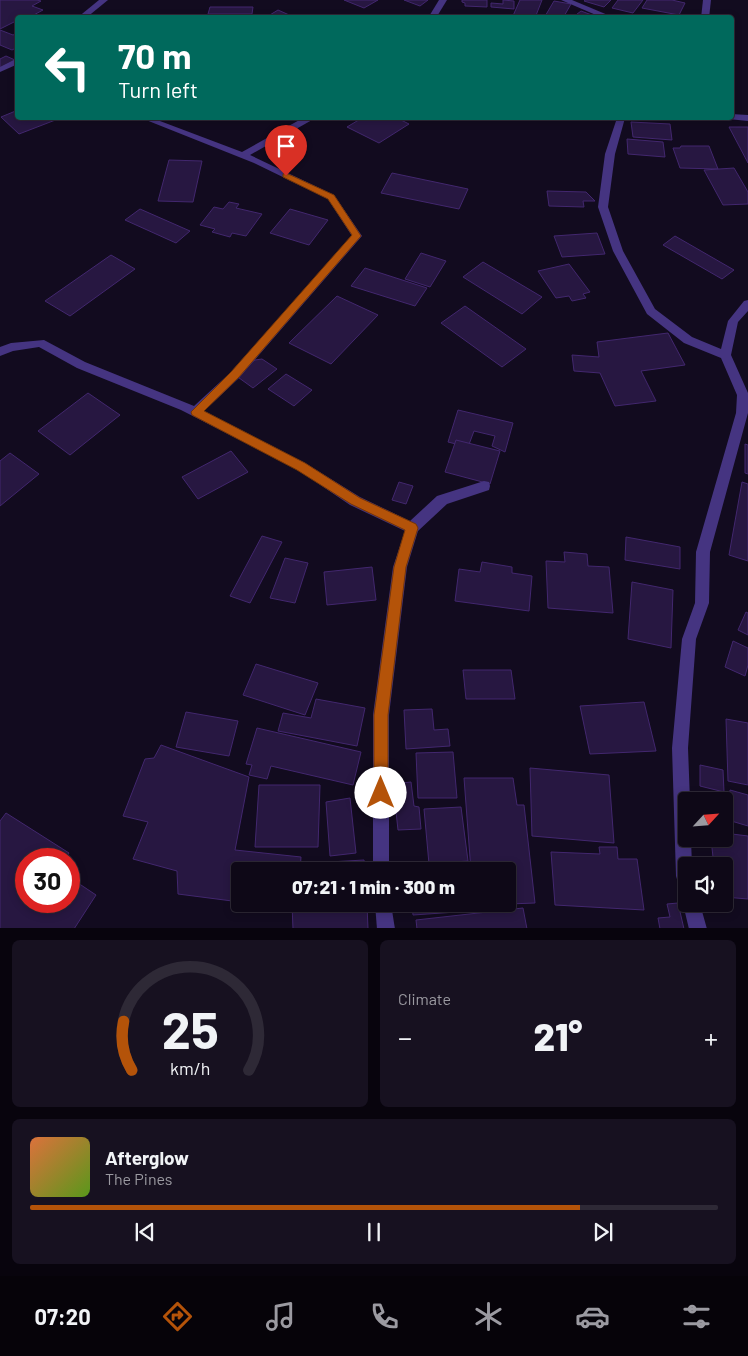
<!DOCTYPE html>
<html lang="en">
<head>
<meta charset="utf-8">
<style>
	:root { --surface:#0e0817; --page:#171120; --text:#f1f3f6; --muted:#9b9aa1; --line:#2e2936; --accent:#b45309 }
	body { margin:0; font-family:Barlow,sans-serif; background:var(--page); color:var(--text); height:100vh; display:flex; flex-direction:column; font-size:19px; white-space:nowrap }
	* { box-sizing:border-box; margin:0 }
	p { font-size:16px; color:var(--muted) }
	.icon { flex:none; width:28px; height:28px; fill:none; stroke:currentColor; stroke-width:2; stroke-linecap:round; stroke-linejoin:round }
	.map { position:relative; height:928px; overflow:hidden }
	.details { display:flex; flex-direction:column; gap:12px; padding:12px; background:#08040d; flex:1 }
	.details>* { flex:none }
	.guide { position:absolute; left:15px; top:15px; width:719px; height:105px; border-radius:5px; box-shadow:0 2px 8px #0003,0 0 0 1px var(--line); background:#00695c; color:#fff; overflow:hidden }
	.needle { width:32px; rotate:64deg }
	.buttons { position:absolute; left:678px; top:792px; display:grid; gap:10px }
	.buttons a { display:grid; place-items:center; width:55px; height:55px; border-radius:5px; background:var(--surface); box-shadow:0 2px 8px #0003,0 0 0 1px var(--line); font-size:25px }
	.speed { position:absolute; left:15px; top:848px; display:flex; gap:10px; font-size:25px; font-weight:700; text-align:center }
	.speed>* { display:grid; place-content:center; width:65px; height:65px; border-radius:50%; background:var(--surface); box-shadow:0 2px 8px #0003,0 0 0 1px var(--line); line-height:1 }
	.speed .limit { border:8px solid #d22; background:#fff; color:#111 }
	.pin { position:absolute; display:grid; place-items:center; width:42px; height:42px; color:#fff; margin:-51px -21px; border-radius:50% 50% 50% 0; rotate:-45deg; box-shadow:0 0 5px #0007 }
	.pin .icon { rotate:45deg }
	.me { position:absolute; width:55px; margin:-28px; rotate:0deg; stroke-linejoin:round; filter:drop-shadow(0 0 4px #0008) }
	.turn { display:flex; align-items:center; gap:18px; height:105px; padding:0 20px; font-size:22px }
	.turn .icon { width:65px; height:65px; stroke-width:2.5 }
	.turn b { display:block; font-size:35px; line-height:42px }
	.big { font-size:38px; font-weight:800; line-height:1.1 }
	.details .widget { flex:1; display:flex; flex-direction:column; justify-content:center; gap:8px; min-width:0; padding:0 18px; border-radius:8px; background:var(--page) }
	.details .dial { align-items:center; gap:0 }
	.dial svg { height:130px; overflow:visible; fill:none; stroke:var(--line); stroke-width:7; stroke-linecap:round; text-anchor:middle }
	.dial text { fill:var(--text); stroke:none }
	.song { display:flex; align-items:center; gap:15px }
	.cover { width:60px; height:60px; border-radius:8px; background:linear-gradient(135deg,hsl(20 70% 55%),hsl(90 70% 35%)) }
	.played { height:5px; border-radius:2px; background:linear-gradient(90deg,var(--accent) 80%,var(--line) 80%) }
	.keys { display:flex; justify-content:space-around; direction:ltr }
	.heat { display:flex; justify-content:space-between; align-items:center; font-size:28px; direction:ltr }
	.details .tiles { flex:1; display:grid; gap:12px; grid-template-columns:1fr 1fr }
	.widget:last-child { grid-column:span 2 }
	.trip { position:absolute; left:231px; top:862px; width:285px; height:50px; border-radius:5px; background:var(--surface); box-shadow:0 2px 8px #0003,0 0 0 1px var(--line); font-weight:800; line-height:50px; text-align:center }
	.menu { display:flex; height:80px; justify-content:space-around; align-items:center; background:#060309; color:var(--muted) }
	.menu .icon { width:35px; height:35px }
	.menu .active { color:var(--accent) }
	.menu b { font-size:22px; color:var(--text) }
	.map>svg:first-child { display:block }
	.building { fill:#271741; stroke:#42276e }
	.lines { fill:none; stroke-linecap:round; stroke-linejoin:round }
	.minor { fill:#453481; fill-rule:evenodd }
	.route { fill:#b45309; stroke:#753606 }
</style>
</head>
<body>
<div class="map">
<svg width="748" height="929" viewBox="0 0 748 929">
	<rect width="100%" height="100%" fill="#120b1f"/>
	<g class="building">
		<polygon points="0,0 37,0 41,1 32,6 43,10 30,17 18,18 18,20 0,29"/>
		<polygon points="344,0 378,0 364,8"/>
		<polygon points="404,0 428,0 420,6"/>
		<polygon points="462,0 487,0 487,7 465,6 465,3 462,2"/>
		<polygon points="503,0 514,1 514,9 491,7 491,3 503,4"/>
		<polygon points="520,0 542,0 535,18 512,18"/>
		<polygon points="585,0 611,0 604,7 584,1"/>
		<polygon points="618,0 643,0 633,13 612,8"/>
		<polygon points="647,0 672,0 685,3 679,15 642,8"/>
		<polygon points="554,1 571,4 563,18 544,18"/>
		<polygon points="210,7 253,7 252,14 208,14"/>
		<polygon points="278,10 296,18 265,18"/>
		<polygon points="581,11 600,18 572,18"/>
		<polygon points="0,30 13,35 18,33 18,47 12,50 0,45"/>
		<polygon points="6,56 15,60 0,68 0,59"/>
		<polygon points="18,110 18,118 56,118 58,119 19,134 1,117"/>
		<polygon points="362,118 397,118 409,124 379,143 347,127"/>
		<polygon points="631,122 670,124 672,140 633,137"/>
		<polygon points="729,127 748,127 748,163"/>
		<polygon points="627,139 663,142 665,157 628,154"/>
		<polygon points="681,146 709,146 718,169 680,168 673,148 680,148"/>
		<polygon points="169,160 202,161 193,202 158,201"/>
		<polygon points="734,168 748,192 748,204 723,205 704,170"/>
		<polygon points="392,173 468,189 459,209 381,193"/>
		<polygon points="547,191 586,192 595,201 583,201 584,207 549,206"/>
		<polygon points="229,202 239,204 236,208 262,214 246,236 232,233 230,237 212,232 215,229 200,225 214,207 223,209"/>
		<polygon points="140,209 190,231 176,243 125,220"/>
		<polygon points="290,209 328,220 309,245 270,233"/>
		<polygon points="597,233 605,254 562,257 554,236"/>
		<polygon points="675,236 734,270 722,279 663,245"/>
		<polygon points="421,253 446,261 430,287 405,279"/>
		<polygon points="111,255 135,269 70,316 45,301"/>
		<polygon points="483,262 542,297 522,314 463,277"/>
		<polygon points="569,264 590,292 583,294 586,298 572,301 569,296 556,298 538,271"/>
		<polygon points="365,268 427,288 415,306 351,286"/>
		<polygon points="337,296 378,315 331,364 289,343"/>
		<polygon points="465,306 526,349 502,367 441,323"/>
		<polygon points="668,333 685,365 641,371 656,401 615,406 600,373 574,371 572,355 599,357 597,342"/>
		<polygon points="262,359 277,369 253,388 235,375 255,360"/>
		<polygon points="286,374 312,390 294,406 268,389"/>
		<polygon points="88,393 120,415 70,455 38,431"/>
		<polygon points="458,410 513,423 505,452 492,446 495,436 474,431 468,447 448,442"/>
		<polygon points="456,440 500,451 490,484 445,472"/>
		<polygon points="745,444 748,445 748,474 745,473"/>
		<polygon points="231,451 248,472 198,499 182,477"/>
		<polygon points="10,453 39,474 0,506 0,461"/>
		<polygon points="399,482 413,486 406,504 392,500"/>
		<polygon points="742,482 748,484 748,561 729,555"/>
		<polygon points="262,536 282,542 250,603 230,596"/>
		<polygon points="626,537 680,547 680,569 625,560"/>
		<polygon points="564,552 587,554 588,566 609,567 613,613 548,608 546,561 565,562"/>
		<polygon points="285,558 308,563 295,603 270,598"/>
		<polygon points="482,562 512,567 512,573 532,576 529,611 455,601 459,569 480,572"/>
		<polygon points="372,567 376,600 327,605 324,572"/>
		<polygon points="632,582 673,590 671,648 628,639"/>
		<polygon points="746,612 748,613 748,635 738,630"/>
		<polygon points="733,641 748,648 748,665 745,676 725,667"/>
		<polygon points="256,664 318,683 305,715 243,695"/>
		<polygon points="463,670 511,670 515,699 466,699"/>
		<polygon points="316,699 365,708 357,746 278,731 283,713 311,718"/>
		<polygon points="644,702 656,751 590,754 580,706"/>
		<polygon points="432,709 434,730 448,729 450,746 406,749 404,710"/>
		<polygon points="186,712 238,721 229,756 176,747"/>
		<polygon points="726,719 748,723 748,785 728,781"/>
		<polygon points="257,728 361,752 353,785 271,766 267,779 249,775 252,765 246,764"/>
		<polygon points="161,745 249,777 235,850 301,857 300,871 240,871 240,902 178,894 177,871 133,859 148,822 123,816 145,759 154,758"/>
		<polygon points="453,752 457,798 418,798 416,753"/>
		<polygon points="700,765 723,770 724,792 700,786"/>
		<polygon points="530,768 609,775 614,843 532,836"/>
		<polygon points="464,778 513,778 517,805 524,805 535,903 508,904 508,871 471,871"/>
		<polygon points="411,782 414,806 419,807 421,829 398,830 393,784"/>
		<polygon points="259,785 320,785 318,847 255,847"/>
		<polygon points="730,790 748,795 748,826 728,820"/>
		<polygon points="350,798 356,853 330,856 326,802"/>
		<polygon points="461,807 468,861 429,864 424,809"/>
		<polygon points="6,813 69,853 65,859 26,859 26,901 69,901 69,877 96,895 74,929 0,929 0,821"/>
		<polygon points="724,833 748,836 748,899 724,897 724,866 714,866 711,839 724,839"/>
		<polygon points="599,847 617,847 618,859 637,859 644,910 555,905 551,852 600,854"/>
		<polygon points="364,860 365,871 313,871 312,863"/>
		<polygon points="466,866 466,871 409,870"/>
		<polygon points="678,903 684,929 660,929 658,918 670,917 667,904"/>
		<polygon points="292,904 367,904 368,929 293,929"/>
		<polygon points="412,904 471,904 471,911 413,915"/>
		<polygon points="523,908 527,929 417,929 416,920"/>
	</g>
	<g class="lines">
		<g class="minor">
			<polygon points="99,0 108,0 86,18 77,18"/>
			<polygon points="439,0 447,0 436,18 428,18"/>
			<polygon points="561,0 572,0 615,18 603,18"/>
			<polygon points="703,0 711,0 709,18 701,18"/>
			<polygon points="18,58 18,64 0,72 0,67"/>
			<polygon points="731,114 748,115 748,121 728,119 727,118 731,118"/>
			<polygon points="141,118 152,118 242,152 303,118 313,118 312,120 250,155 334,195 362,236 239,378 204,411 305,463 360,497 410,521 437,496 484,481 489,482 490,486 489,490 447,504 418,531 407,567 389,715 389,871 373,871 373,715 393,567 405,531 350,505 297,469 181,410 77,368 39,347 13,351 0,356 0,347 11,343 44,340 85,362 194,406 231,372 352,236 328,199 254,163"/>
			<polygon points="617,118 625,118 615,154 608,207 623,251 655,309 692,337 721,349 728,321 744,301 748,300 748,311 738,322 731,355 748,393 748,413 710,552 709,603 696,639 688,748 690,801 686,801 686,839 691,839 692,866 686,866 686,891 680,889 676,876 672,748 682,639 695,603 696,552 736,413 737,395 721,358 684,343 647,314 613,251 598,207 605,154"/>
			<polygon points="686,898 686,904 700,904 707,929 689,929 683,904"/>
			<polygon points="375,904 391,904 395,929 377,929"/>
		</g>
	</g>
	<polygon class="route" points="286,173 334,195 361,236 239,377 204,411 305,463 360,498 416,524 418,528 406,567 388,715 388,793 386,798 381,801 376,798 374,793 374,715 394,567 405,530 351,504 297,470 192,415 191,412 231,372 352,235 328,199 283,177 283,174"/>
</svg>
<div class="buttons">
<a><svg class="needle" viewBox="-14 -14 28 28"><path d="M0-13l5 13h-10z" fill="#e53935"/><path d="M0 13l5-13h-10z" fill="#9b9aa1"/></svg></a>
<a><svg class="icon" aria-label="sound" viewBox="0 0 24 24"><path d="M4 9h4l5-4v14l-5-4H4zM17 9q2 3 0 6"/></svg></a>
</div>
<div class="speed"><div class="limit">30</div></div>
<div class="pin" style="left:286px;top:176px;background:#d93025"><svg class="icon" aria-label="arrive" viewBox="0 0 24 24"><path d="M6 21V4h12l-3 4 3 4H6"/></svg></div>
<svg class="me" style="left:381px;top:793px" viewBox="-20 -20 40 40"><circle r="19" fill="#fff"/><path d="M0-13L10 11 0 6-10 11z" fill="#b45309"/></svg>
<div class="trip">07:21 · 1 min · 300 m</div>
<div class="guide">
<div class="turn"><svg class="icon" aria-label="left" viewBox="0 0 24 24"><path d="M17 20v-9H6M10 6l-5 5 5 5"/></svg><div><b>70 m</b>Turn left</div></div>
</div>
</div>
<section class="details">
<div class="tiles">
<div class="widget dial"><svg viewBox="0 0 100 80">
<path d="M14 69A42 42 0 1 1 86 69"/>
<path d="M14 69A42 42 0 0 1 9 39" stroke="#b45309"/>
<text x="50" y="56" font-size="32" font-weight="700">25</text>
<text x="50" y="72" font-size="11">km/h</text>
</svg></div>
<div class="widget"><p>Climate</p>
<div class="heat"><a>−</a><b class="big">21°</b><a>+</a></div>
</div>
<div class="widget">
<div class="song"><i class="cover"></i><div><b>Afterglow</b><p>The Pines</p></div></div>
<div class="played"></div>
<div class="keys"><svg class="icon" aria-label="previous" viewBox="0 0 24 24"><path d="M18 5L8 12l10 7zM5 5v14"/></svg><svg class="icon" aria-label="pause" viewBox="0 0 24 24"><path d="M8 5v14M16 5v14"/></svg><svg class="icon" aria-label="next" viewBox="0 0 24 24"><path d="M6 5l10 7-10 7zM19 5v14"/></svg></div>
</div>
</div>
</section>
<nav class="menu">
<b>07:20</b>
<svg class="icon active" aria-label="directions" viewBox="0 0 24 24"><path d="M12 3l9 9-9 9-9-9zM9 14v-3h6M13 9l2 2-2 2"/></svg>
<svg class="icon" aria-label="music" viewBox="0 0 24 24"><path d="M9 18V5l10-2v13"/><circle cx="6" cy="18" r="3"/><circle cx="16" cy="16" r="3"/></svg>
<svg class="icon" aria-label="phone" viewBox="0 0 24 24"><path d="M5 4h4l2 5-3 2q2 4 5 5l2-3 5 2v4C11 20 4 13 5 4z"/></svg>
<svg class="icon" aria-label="climate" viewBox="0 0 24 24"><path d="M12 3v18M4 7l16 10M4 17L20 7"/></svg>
<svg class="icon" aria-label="car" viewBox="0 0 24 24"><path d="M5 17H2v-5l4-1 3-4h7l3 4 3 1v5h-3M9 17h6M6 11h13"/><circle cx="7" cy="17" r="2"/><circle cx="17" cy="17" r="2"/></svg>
<svg class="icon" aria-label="filters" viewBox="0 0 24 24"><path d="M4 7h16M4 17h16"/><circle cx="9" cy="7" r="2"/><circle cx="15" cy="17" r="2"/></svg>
</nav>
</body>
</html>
